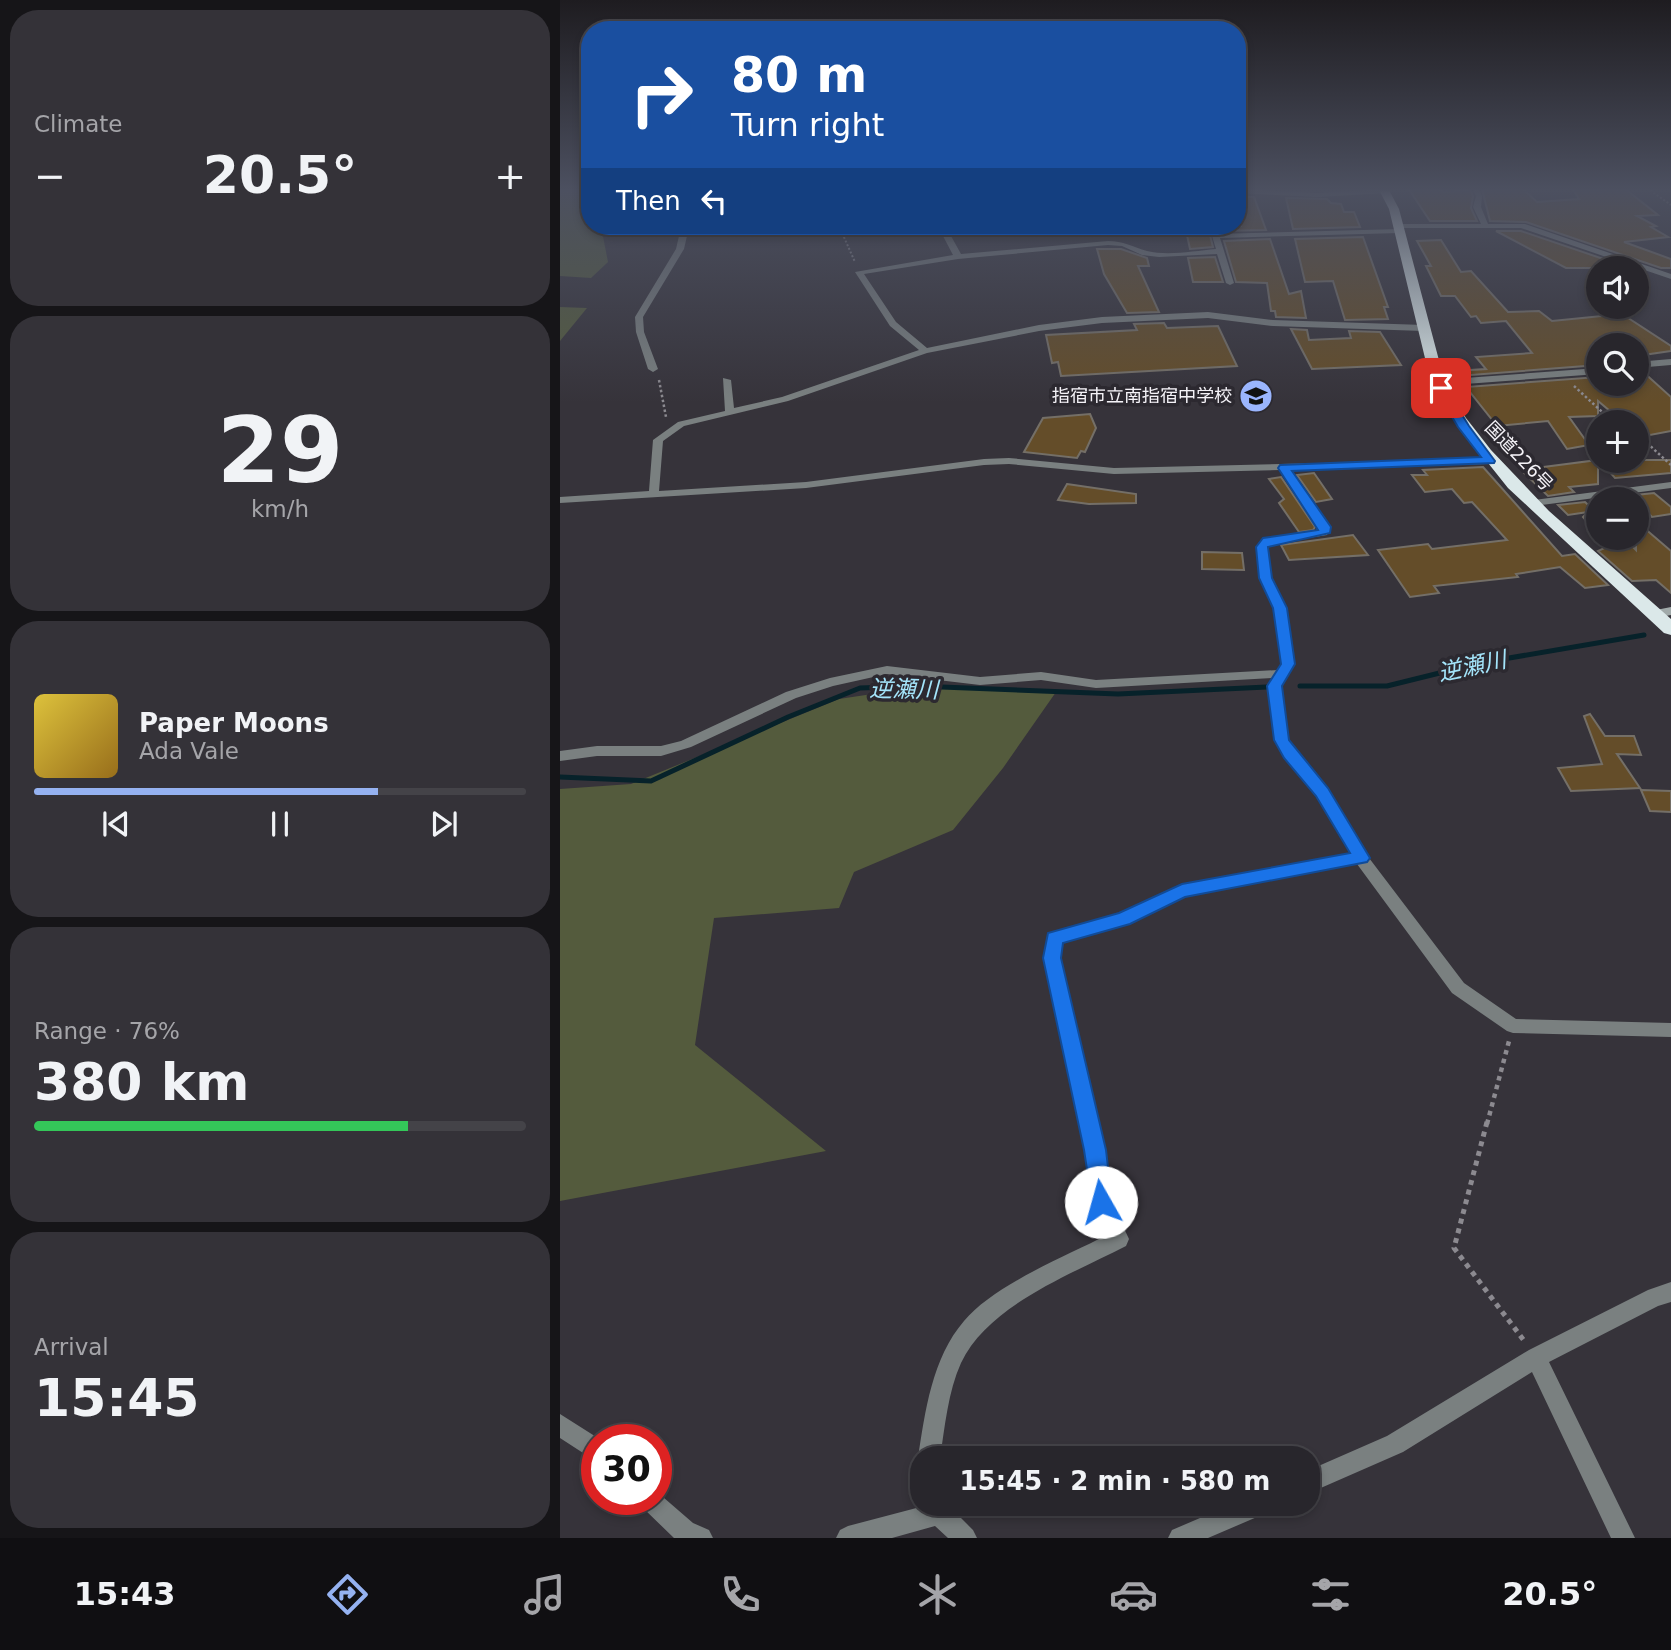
<!DOCTYPE html>
<html lang="en">
<head>
<meta charset="utf-8">
<style>
	:root { --surface:#28262c; --page:#343238; --text:#f1f3f6; --muted:#a5a5a9; --line:#444348; --accent:#95b2f1 }
	body { margin:0; font-family:"DejaVu Sans","Noto Sans JP",sans-serif; background:var(--page); color:var(--text); height:100vh; display:flex; flex-direction:column; font-size:26px; white-space:nowrap }
	* { box-sizing:border-box; margin:0 }
	p { font-size:23px; color:var(--muted) }
	.icon { flex:none; width:38px; height:38px; fill:none; stroke:currentColor; stroke-width:2; stroke-linecap:round; stroke-linejoin:round }
	.map { position:relative; flex:1; overflow:hidden }
	.details { display:flex; flex-direction:column; gap:10px; padding:10px; background:#161518; width:560px }
	.details>* { flex:none }
	.top-card { position:absolute; left:21px; top:21px; width:665px; height:214px; border-radius:28px; box-shadow:0 4px 10px #0003,0 0 0 2px var(--line); background:#1a4fa0; color:#fff; overflow:hidden }
	.buttons { position:absolute; left:1026px; top:256px; display:grid; gap:14px }
	.buttons a { display:grid; place-items:center; width:63px; height:63px; border-radius:50%; background:var(--surface); box-shadow:0 4px 10px #0003,0 0 0 2px var(--line); font-size:35px }
	.speed { position:absolute; left:21px; top:1424px; display:flex; gap:14px; font-size:35px; font-weight:700; text-align:center }
	.speed>* { display:grid; place-content:center; width:91px; height:91px; border-radius:50%; background:var(--surface); box-shadow:0 4px 10px #0003,0 0 0 2px var(--line); line-height:1 }
	.speed .limit { border:10px solid #d22; background:#fff; color:#111 }
	.pin { position:absolute; display:grid; place-items:center; width:60px; height:60px; color:#fff; margin:-30px; border-radius:14px; box-shadow:0 4px 10px #0006 }
	.me { position:absolute; width:77px; margin:-38px; rotate:353deg; stroke-linejoin:round; filter:drop-shadow(0 0 5px #0008) }
	.turn { display:flex; align-items:center; gap:24px; height:147px; padding:0 35px; font-size:32px }
	.turn .icon { width:91px; height:91px; stroke-width:2.5 }
	.turn b { display:block; font-size:49px; line-height:60px }
	.then { display:flex; align-items:center; height:66px; padding:0 35px; background:#0003; gap:14px; font-size:26px }
	.big { font-size:52px; font-weight:700; line-height:1.1 }
	.details .tile { flex:1; display:flex; flex-direction:column; justify-content:center; gap:10px; min-width:0; padding:0 24px; border-radius:28px; background:var(--page) }
	.details .dial { align-items:center; gap:0 }
	.dial b { font-size:91px; line-height:1 }
	.song { display:flex; align-items:center; gap:21px }
	.cover { width:84px; height:84px; border-radius:10px; background:linear-gradient(135deg,hsl(50 70% 55%),hsl(40 70% 35%)) }
	.played { height:7px; border-radius:4px; background:linear-gradient(90deg,var(--accent) 70%,var(--line) 70%) }
	.keys { display:flex; justify-content:space-around; direction:ltr }
	.heat { display:flex; justify-content:space-between; align-items:center; font-size:38px; direction:ltr }
	.charge { height:10px; border-radius:5px; background:linear-gradient(90deg,#34c759 76%,var(--line) 0) }
	.trip { position:absolute; left:350px; top:1446px; width:410px; height:70px; border-radius:28px; background:var(--surface); box-shadow:0 4px 10px #0003,0 0 0 2px var(--line); font-weight:700; line-height:70px; text-align:center }
	.dock { display:flex; height:112px; justify-content:space-around; align-items:center; background:#100f12; color:var(--muted) }
	.dock .icon { width:49px; height:49px }
	.dock .on { color:var(--accent) }
	.dock b { font-size:32px; color:var(--text) }
	main { display:flex; flex:1; min-height:0 }
	.map>svg:first-child { display:block }
	.green { fill:#545b3d }
	.lines { fill:none; stroke-linecap:round; stroke-linejoin:round }
	.stream { stroke:#07222a; stroke-width:5 }
	.building { fill:#644d29; stroke:#746f67; stroke-width:2 }
	.path-far3 { stroke:#8c8a90; stroke-width:2; stroke-dasharray:2 2; stroke-linecap:butt }
	.path-far2 { stroke:#8c8a90; stroke-width:2.5; stroke-dasharray:2.5 2.5; stroke-linecap:butt }
	.path-far1 { stroke:#8c8a90; stroke-width:4.5; stroke-dasharray:4.5 4.5; stroke-linecap:butt }
	.path { stroke:#8c8a90; stroke-width:5; stroke-dasharray:5 5; stroke-linecap:butt }
	.street { fill:#7a8080; fill-rule:evenodd }
	.secondary { fill:#a1aaaa; fill-rule:evenodd }
	.highway { fill:#dbe8e9; fill-rule:evenodd }
	.route { fill:#1a73e8; stroke:#114b97; stroke-width:2 }
	.labels { text-anchor:middle; stroke-width:7; stroke-linejoin:round; paint-order:stroke }
	.far-poi-label { font-size:18px; fill:#f5f3f8; stroke:#2c2930; text-anchor:end }
	.far-street-label { font-size:18px; fill:#f5f3f8; stroke:#2c2930 }
	.water-label { font-size:23px; font-style:italic; fill:#a4e5fb; stroke:#2c2930 }
</style>
</head>
<body>
<main>
<section class="details">
<div class="tile"><p>Climate</p>
<div class="heat"><a>−</a><b class="big">20.5°</b><a>+</a></div>
</div>
<div class="tile dial"><b>29</b><p>km/h</p></div>
<div class="tile">
<div class="song"><i class="cover"></i><div><b>Paper Moons</b><p>Ada Vale</p></div></div>
<div class="played"></div>
<div class="keys"><svg class="icon" aria-label="previous" viewBox="0 0 24 24"><path d="M18 5L8 12l10 7zM5 5v14"/></svg><svg class="icon" aria-label="pause" viewBox="0 0 24 24"><path d="M8 5v14M16 5v14"/></svg><svg class="icon" aria-label="next" viewBox="0 0 24 24"><path d="M6 5l10 7-10 7zM19 5v14"/></svg></div>
</div>
<div class="tile"><p>Range · 76%</p><b class="big">380 km</b><div class="charge"></div></div>
<div class="tile"><p>Arrival</p><b class="big">15:45</b></div>
</section>
<div class="map">
<svg width="1111" height="1538" viewBox="0 0 1111 1538">
	<rect width="100%" height="100%" fill="#36333a"/>
	<g class="green">
		<polygon points="0,188 30,188 30,226 41,226 48,262 31,278 0,276"/>
		<polygon points="0,307 27,308 0,341"/>
		<polygon points="359,687 496,692 443,768 393,830 294,872 279,908 154,918 135,1045 266,1151 0,1201 0,789 71,784 279,699"/>
	</g>
	<g class="lines">
		<g class="stream">
			<polyline points="740,686 827,686 920,663 1084,635"/>
			<polyline points="0,777 91,781 228,717 300,688 356,686 558,694 707,687"/>
		</g>
	</g>
	<g class="building">
		<polygon points="848,188 877,188 883,192 910,190 913,196 911,208 917,221 870,221"/>
		<polygon points="962,188 977,202 1019,199 1012,188 1064,188 1098,215 1077,216 1096,226 1091,227 1108,237 1064,242 1111,259 1111,268 1101,268 966,222 930,221 922,189"/>
		<polygon points="677,197 694,197 706,230 656,231 650,235 653,247 630,249 625,226 681,226"/>
		<polygon points="726,198 767,199 771,203 781,204 784,212 794,212 800,227 733,229"/>
		<polygon points="936,231 961,231 1070,268 1006,268"/>
		<polygon points="803,237 828,307 824,307 828,319 785,320 773,281 745,282 735,239"/>
		<polygon points="710,239 729,294 741,291 746,318 716,317 715,311 711,311 707,283 676,282 664,241"/>
		<polygon points="881,240 901,272 911,271 948,312 979,311 992,321 1062,314 1111,346 1111,351 1076,356 1076,339 1038,341 1038,365 898,376 894,371 926,369 916,357 972,353 946,321 921,323 916,316 911,317 895,296 881,296 866,266 871,266 857,241"/>
		<polygon points="537,249 561,249 587,258 589,266 578,266 599,312 567,313 544,274"/>
		<polygon points="655,257 663,282 633,282 628,258"/>
		<polygon points="604,323 607,328 658,326 677,366 501,376 498,362 492,363 486,335 577,330 574,324"/>
		<polygon points="731,329 747,330 749,340 791,338 789,331 820,332 841,365 752,369"/>
		<polygon points="1081,370 1111,397 1111,431 1090,435 1076,422 1063,422 1038,401 1038,416 1009,417 1029,445 1007,449 988,421 937,426 906,387 1038,377 1038,383 1076,383 1076,371"/>
		<polygon points="530,414 536,428 525,452 521,451 517,458 464,452 483,418"/>
		<polygon points="1038,460 1038,484 1009,487 1014,492 988,496 961,470"/>
		<polygon points="1039,460 1111,460 1111,473 1055,478"/>
		<polygon points="923,467 1002,556 1015,554 1048,585 1025,588 1000,567 956,574 958,577 874,586 879,593 850,597 818,550 868,544 872,549 947,540 912,502 904,503 892,489 865,492 852,475 867,475 863,470"/>
		<polygon points="754,473 772,499 756,502 737,475"/>
		<polygon points="721,477 755,527 753,530 739,532 719,503 724,499 709,479"/>
		<polygon points="507,484 576,494 576,503 529,504 498,500"/>
		<polygon points="1094,493 1111,507 1111,514 1092,517 1076,500 1076,495"/>
		<polygon points="1025,502 1038,514 1038,534 1023,517 1028,512 1008,515 998,505"/>
		<polygon points="1076,521 1111,551 1111,593 1096,580 1072,581 1038,551 1049,546 1041,537 1063,537 1076,550"/>
		<polygon points="793,535 808,555 729,560 721,545"/>
		<polygon points="642,552 682,553 684,570 642,569"/>
		<polygon points="1030,714 1045,736 1074,736 1081,755 1057,754 1080,788 1011,791 998,768 1042,764 1024,716"/>
		<polygon points="1081,790 1111,791 1111,812 1090,811"/>
	</g>
	<g class="lines">
		<g class="path-far3">
			<polyline points="1087,188 1111,205"/>
			<polyline points="279,226 295,262"/>
		</g>
		<g class="path-far2">
			<polyline points="99,380 106,417"/>
			<polyline points="1014,386 1053,422"/>
			<polyline points="1076,433 1111,465"/>
		</g>
		<polyline class="path-far1" points="927,1124 949,1041"/>
		<polyline class="path" points="927,1122 894,1248 965,1342"/>
		<g class="street">
			<polygon points="912,188 918,188 922,196 921,207 928,224 965,224 1111,274 1111,279 961,228 838,228 834,226 838,224 921,224 913,207 916,196"/>
			<polygon points="677,189 758,193 827,189 830,191 827,193 758,197 677,193"/>
			<polygon points="116,226 124,226 127,236 124,249 83,317 84,332 98,369 93,372 88,369 76,332 75,317 116,249 119,236"/>
			<path d="M382 226H390L391 236 401 254 548 241C563 241 573 247 587 251 608 256 634 251 656 249L652 236 656 234 840 229 844 231 840 233 660 238 674 283 670 285 666 283 657 254 599 257 582 255 562 246 548 245 398 259 304 274 336 322 367 348 479 325 542 317 648 312 713 320 864 325 868 328 864 331 713 326 648 318 542 323 479 331 367 353 228 401 124 426 103 441 99 491 246 482 424 459 449 458 554 468 933 459V463L929 464 730 469 770 527 767 535 711 544 708 548 712 578 726 609 734 664 721 686 728 740 734 751 767 788 806 854 904 983 956 1019 1111 1023V1037L953 1033 947 1031 892 993 797 864 625 896 570 923 502 942 500 958 544 1150 551 1201 569 1239 566 1246C512 1274 428 1305 401 1363 388 1392 385 1426 380 1458H362V1466L358 1458C365 1412 372 1358 404 1321 434 1285 504 1257 547 1235L531 1202 526 1150 484 958 488 933 560 914 622 885 791 854 757 796 724 757 714 740 709 686 713 678 536 688 481 680 420 685 327 674 273 686 236 698 131 747 101 756H37L0 761V751L37 746H101L121 741 226 692 270 678 327 666 420 677 481 672 536 680 718 670 722 664 714 609 700 578 696 547 704 539 755 532 758 527 720 470 554 474 449 464 424 465 246 488 0 503V497L89 491 93 440 118 422 165 411 163 378 171 380 174 408 222 397 359 350 330 326 295 272 393 255 383 236Z"/>
			<polygon points="1111,359 1111,365 1076,368 1076,362"/>
			<polygon points="1038,368 1038,374 878,386 873,383 878,380"/>
			<polygon points="1111,482 1111,488 974,506 969,503 974,500"/>
			<polygon points="1111,1282 1111,1302 1098,1306 989,1362 1075,1538 1051,1538 972,1372 843,1452 747,1494 747,1471 827,1436 969,1350 1088,1290"/>
			<polygon points="0,1414 41,1440 37,1440 37,1462 0,1438"/>
			<polygon points="96,1491 133,1523 149,1530 153,1538 114,1538 83,1508 80,1500 96,1500"/>
			<polygon points="363,1503 386,1503 413,1530 417,1538 388,1538 375,1526 332,1538 276,1538 280,1530 288,1526 364,1506"/>
			<polygon points="675,1503 714,1503 711,1511 648,1538 608,1538 612,1530"/>
		</g>
		<polygon class="secondary" points="1111,607 1111,615 1095,618 1089,614 1091,611"/>
		<polygon class="highway" points="818,188 828,188 839,209 885,383 906,418 931,450 989,511 1111,619 1111,635 1104,633 948,488 893,419 871,383 829,209"/>
	</g>
	<linearGradient id="sky" x2="0" y2="1"><stop stop-color="#1e1c20"/><stop offset="0.47" stop-color="#4c5060"/><stop offset="1" stop-color="#4c5060" stop-opacity="0"/></linearGradient>
	<rect width="1111" height="403" fill="url(#sky)"/>
	<polygon class="route" points="881,385 884,386 909,426 935,461 934,463 732,471 771,527 770,533 708,547 712,578 727,608 735,664 722,686 729,740 768,788 810,858 807,862 625,897 570,924 503,943 501,958 546,1150 552,1202 549,1209 541,1212 533,1209 524,1150 483,958 488,933 559,913 622,884 790,853 756,796 724,758 714,740 707,686 721,664 713,608 699,578 696,547 703,538 758,530 718,468 720,465 921,457 898,427 875,388"/>
	<defs>
		<symbol id="school-disc" viewBox="-11 -11 22 22"><circle r="9.5" fill="#9ab5fd" stroke="#2c2930"/><path d="M0-5L7-2L0 1L-7-2ZM-4 1L0 2.5L4 1V4Q0 6-4 4Z" fill="#111"/></symbol>
	</defs>
	<g fill-rule="evenodd">
		<use href="#school-disc" x="677" y="377" width="38" height="38"/>
	</g>
	<g class="labels">
		<g class="far-poi-label">
			<text x="672" y="402">指宿市立南指宿中学校</text>
		</g>
		<g class="far-street-label">
			<text transform="translate(959 456) rotate(46)" y="6">国道226号</text>
		</g>
		<g class="water-label">
			<text transform="translate(912 666) rotate(-12)" y="8">逆瀬川</text>
			<text transform="translate(344 689) rotate(1)" y="8">逆瀬川</text>
		</g>
	</g>
</svg>
<div class="buttons">
<a><svg class="icon" aria-label="sound" viewBox="0 0 24 24"><path d="M4 9h4l5-4v14l-5-4H4zM17 9q2 3 0 6"/></svg></a>
<a><svg class="icon" aria-label="search" viewBox="0 0 24 24"><circle cx="10" cy="10" r="6"/><path d="M15 15l6 6"/></svg></a>
<a>+</a>
<a>−</a>
</div>
<div class="speed"><div class="limit">30</div></div>
<div class="pin" style="left:881px;top:388px;background:#d93025"><svg class="icon" aria-label="arrive" viewBox="0 0 24 24"><path d="M6 21V4h12l-3 4 3 4H6"/></svg></div>
<svg class="me" style="left:541px;top:1202px" viewBox="-20 -20 40 40"><circle r="19" fill="#fff"/><path d="M0-13L10 11 0 6-10 11z" fill="#1a73e8"/></svg>
<div class="trip">15:45 · 2 min · 580 m</div>
<div class="top-card">
<div class="turn"><svg class="icon" aria-label="right" viewBox="0 0 24 24"><path d="M7 20v-9h11M14 6l5 5-5 5"/></svg><div><b>80 m</b>Turn right</div></div>
<div class="then">Then<svg class="icon" aria-label="left" viewBox="0 0 24 24"><path d="M17 20v-9H6M10 6l-5 5 5 5"/></svg></div>
</div>
</div>
</main>
<nav class="dock">
<b>15:43</b>
<svg class="icon on" aria-label="directions" viewBox="0 0 24 24"><path d="M12 3l9 9-9 9-9-9zM9 14v-3h6M13 9l2 2-2 2"/></svg>
<svg class="icon" aria-label="music" viewBox="0 0 24 24"><path d="M9 18V5l10-2v13"/><circle cx="6" cy="18" r="3"/><circle cx="16" cy="16" r="3"/></svg>
<svg class="icon" aria-label="phone" viewBox="0 0 24 24"><path d="M5 4h4l2 5-3 2q2 4 5 5l2-3 5 2v4C11 20 4 13 5 4z"/></svg>
<svg class="icon" aria-label="climate" viewBox="0 0 24 24"><path d="M12 3v18M4 7l16 10M4 17L20 7"/></svg>
<svg class="icon" aria-label="car" viewBox="0 0 24 24"><path d="M5 17H2v-5l4-1 3-4h7l3 4 3 1v5h-3M9 17h6M6 11h13"/><circle cx="7" cy="17" r="2"/><circle cx="17" cy="17" r="2"/></svg>
<svg class="icon" aria-label="filters" viewBox="0 0 24 24"><path d="M4 7h16M4 17h16"/><circle cx="9" cy="7" r="2"/><circle cx="15" cy="17" r="2"/></svg>
<b>20.5°</b>
</nav>
</body>
</html>
